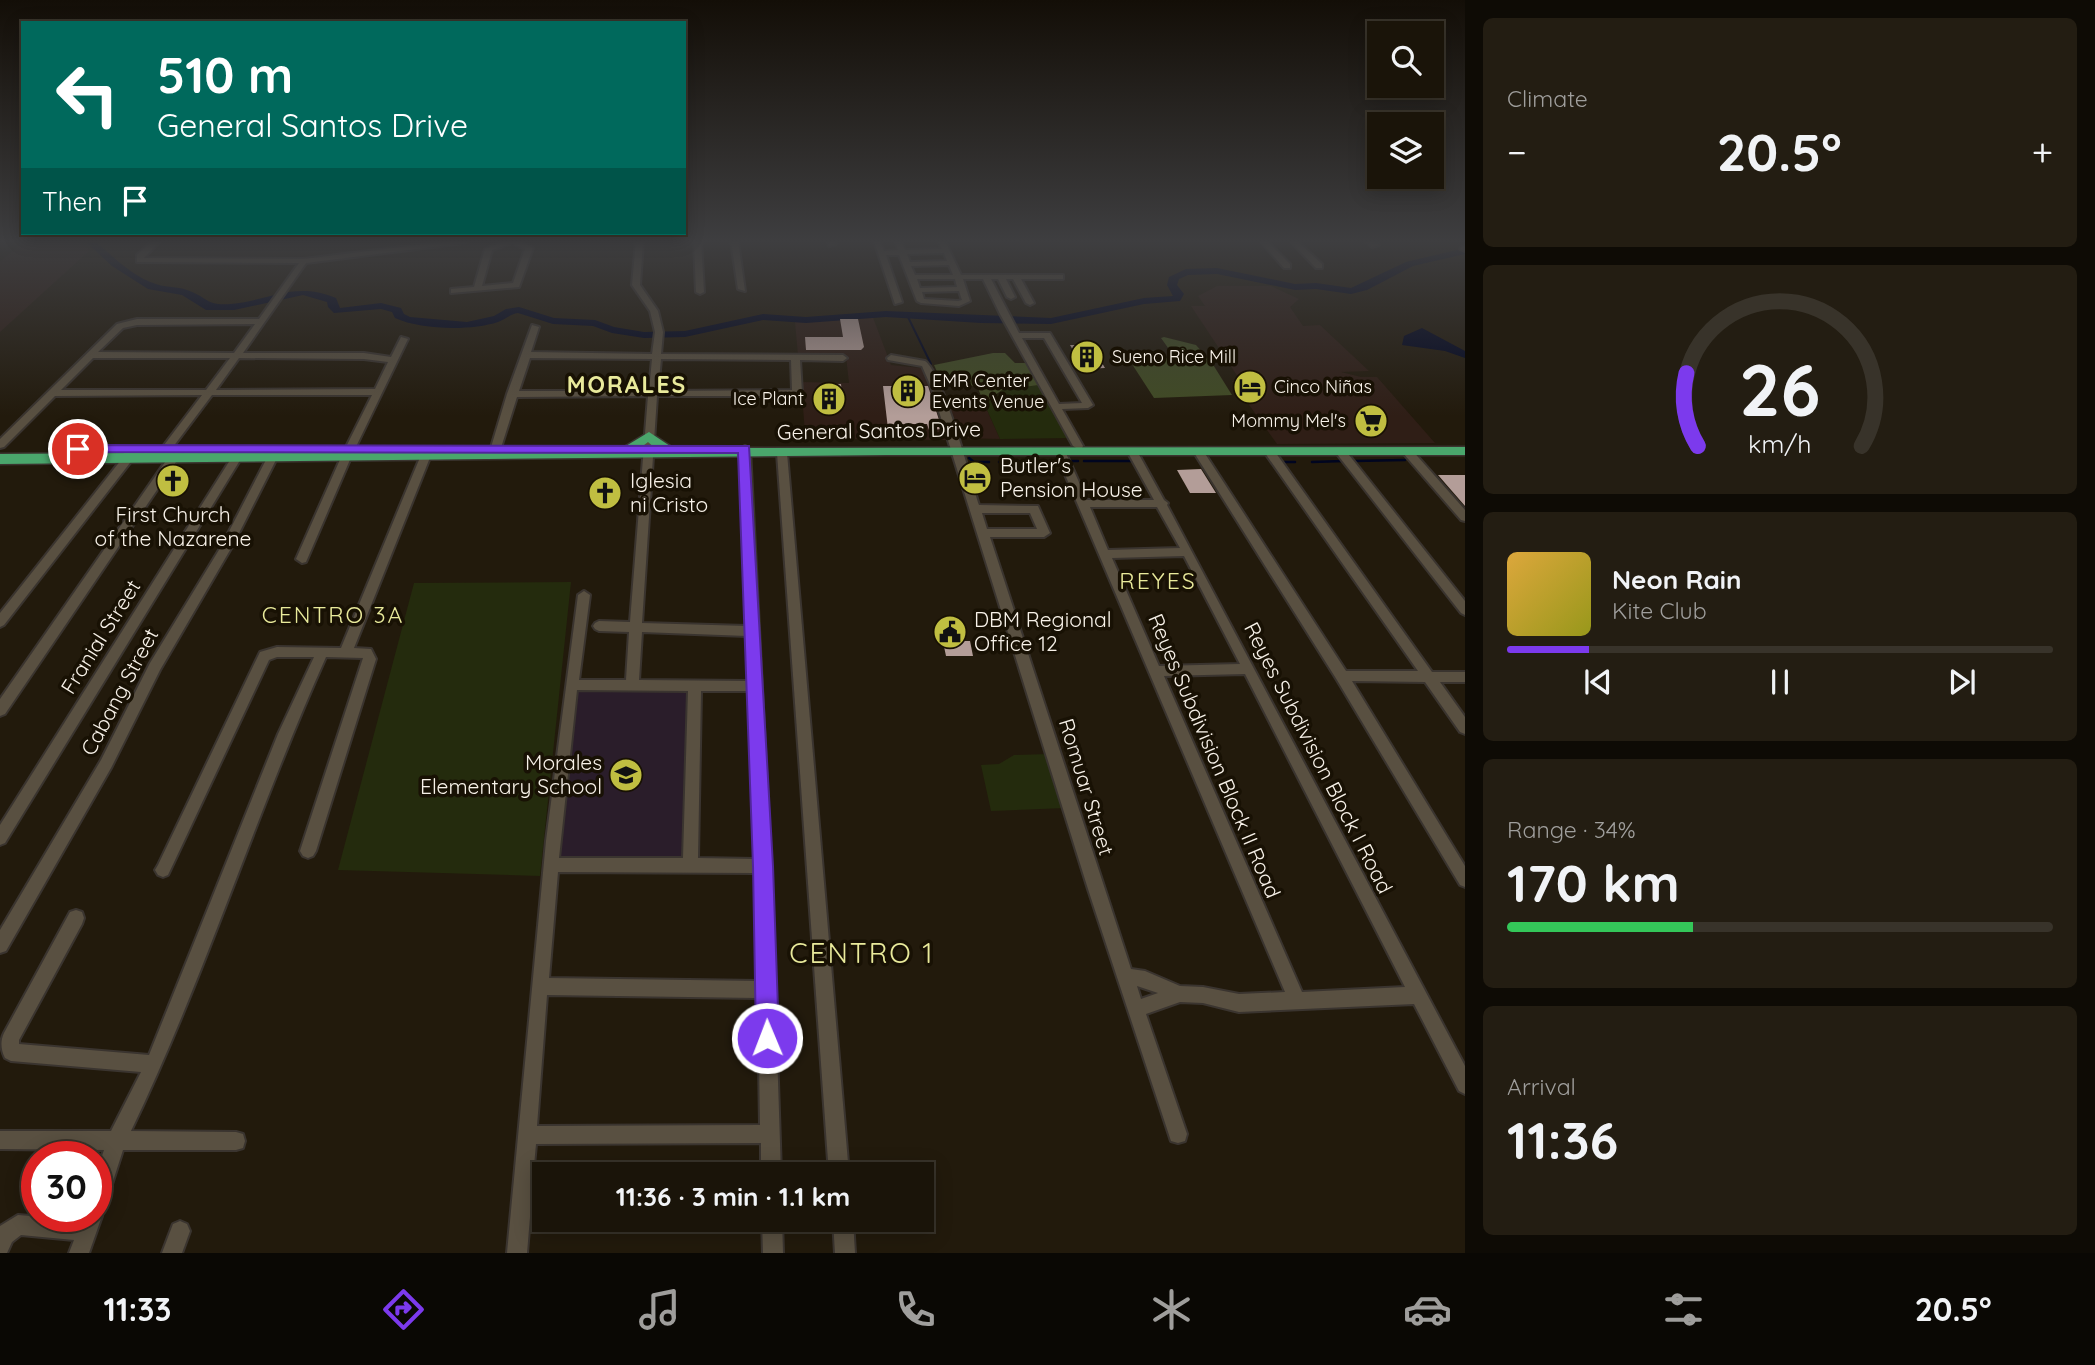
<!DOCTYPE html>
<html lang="en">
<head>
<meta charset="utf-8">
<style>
	:root { --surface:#1a1409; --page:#231d12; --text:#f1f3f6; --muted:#9f9e9c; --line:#38332a; --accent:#7c3aed }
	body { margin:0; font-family:Quicksand,sans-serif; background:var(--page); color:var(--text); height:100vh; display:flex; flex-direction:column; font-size:26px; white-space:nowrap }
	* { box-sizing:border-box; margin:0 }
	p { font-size:23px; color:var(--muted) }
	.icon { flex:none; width:38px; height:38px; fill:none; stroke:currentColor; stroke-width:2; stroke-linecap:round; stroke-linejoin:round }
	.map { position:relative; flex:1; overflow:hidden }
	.side { display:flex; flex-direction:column; gap:18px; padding:18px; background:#0e0b05; width:630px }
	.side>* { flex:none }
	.guide { position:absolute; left:21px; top:21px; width:665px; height:214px; border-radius:0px; box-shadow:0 4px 18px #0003,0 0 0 2px var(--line); background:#00695c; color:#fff; overflow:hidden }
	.controls { position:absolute; left:1367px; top:21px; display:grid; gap:14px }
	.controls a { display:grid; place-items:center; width:77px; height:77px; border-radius:0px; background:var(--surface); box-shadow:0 4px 18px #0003,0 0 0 2px var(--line); font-size:35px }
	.speed { position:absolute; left:21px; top:1141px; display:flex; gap:14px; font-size:35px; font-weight:700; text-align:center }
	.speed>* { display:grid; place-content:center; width:91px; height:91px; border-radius:50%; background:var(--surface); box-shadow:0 4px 18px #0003,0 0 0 2px var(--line); line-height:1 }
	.speed .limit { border:10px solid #d22; background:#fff; color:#111 }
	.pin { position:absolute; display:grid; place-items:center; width:60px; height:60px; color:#fff; margin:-30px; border:4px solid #fff; border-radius:50%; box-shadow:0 2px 7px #0007 }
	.me { position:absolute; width:77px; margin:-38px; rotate:359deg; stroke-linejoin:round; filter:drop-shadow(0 0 5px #0008) }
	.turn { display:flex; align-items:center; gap:24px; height:147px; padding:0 21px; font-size:32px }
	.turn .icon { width:91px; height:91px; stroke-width:2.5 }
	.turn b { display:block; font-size:49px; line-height:60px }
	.then { display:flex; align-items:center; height:66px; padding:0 21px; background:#0003; gap:14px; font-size:26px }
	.big { font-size:52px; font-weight:700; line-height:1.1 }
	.side .widget { flex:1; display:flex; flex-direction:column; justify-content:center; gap:10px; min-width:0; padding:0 24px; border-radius:10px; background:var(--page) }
	.side .dial { align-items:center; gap:0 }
	.dial svg { height:182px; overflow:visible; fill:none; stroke:var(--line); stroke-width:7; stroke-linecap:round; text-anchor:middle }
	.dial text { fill:var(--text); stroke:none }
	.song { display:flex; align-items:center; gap:21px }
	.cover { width:84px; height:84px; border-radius:10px; background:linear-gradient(135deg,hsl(40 70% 55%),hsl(60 70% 35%)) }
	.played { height:7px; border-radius:4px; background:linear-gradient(90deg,var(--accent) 15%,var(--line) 15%) }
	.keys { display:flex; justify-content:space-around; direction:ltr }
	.heat { display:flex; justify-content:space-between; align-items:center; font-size:38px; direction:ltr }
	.charge { height:10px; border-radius:5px; background:linear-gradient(90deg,#34c759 34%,var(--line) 0) }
	.trip { position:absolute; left:532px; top:1162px; width:402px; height:70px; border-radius:0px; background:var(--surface); box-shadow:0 4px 18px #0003,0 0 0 2px var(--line); font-weight:700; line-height:70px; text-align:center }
	.tab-bar { display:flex; height:112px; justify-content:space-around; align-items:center; background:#0a0804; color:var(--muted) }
	.tab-bar .icon { width:49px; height:49px }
	.tab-bar .active { color:var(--accent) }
	.tab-bar b { font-size:32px; color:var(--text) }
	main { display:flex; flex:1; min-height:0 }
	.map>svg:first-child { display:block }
	.commercial { fill:#2f1e16 }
	.education { fill:#2a1d2a }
	.green { fill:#242b0d }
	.forest { fill:#414b24 }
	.water { fill:#000520 }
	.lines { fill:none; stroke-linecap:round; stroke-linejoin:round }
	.stream-far1 { stroke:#000520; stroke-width:2 }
	.stream { stroke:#000520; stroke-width:2.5 }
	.river { fill:#000520; fill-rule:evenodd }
	.building { fill:#b39d98 }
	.minor-casing { stroke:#3a342f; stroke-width:4 }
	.highway-casing { stroke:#3a342f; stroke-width:3 }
	.minor { fill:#595041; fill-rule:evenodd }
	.highway { fill:#4aa66c; fill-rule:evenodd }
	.route { fill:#7c3aed; stroke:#51269a; stroke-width:2 }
	.labels { text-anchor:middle; stroke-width:7; stroke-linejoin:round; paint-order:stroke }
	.far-poi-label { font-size:18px; fill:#f8f2e9; stroke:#181104; text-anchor:start }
	.street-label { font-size:21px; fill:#f8f2e9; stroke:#181104 }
	.poi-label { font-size:21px; fill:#f8f2e9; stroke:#181104; text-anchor:start }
	.far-district-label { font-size:23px; font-weight:bold; letter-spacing:2px; fill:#e9ea9b; stroke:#181104 }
	.neighbourhood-label { font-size:23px; letter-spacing:2px; fill:#e9ea9b; stroke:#181104 }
	.near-neighbourhood-label { font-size:28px; letter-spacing:2px; fill:#e9ea9b; stroke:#181104 }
</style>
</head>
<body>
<main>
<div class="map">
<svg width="1465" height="1253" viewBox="0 0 1465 1253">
	<rect width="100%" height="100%" fill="#221a0c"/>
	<g class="commercial">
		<polygon points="25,241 77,241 90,250 0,332 0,262"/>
		<polygon points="1217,286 1271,286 1299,299 1290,307 1303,326 1320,325 1369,371 1341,372 1361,377 1377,377 1435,443 1277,444 1232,381 1240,380 1191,306 1205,306 1198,296"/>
		<polygon points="872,315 891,365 921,368 931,381 949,440 855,439 854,433 805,433 801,382 849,383 846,356 798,355 795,322"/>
		<polygon points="971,403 984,403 1000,439 962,438 950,407 972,406"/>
	</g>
	<polygon class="education" points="575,692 690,692 682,859 558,862"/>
	<g class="green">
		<polygon points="1039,385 1069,438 1000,439 984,403 997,396 1002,390"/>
		<polygon points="571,582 540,876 338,870 414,583"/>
		<polygon points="1049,754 1065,808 991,811 981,765 999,764 1014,755"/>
	</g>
	<g class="forest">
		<polygon points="1164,337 1196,345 1212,363 1232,395 1154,398 1130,361 1167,358 1171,352 1161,338"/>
		<polygon points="993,353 1005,353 1015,363 1027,363 1039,385 1002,390 984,403 977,386 943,385 934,365"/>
	</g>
	<polygon class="water" points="1422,328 1465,351 1465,358 1445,351 1402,345 1404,336"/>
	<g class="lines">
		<polyline class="stream-far1" points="907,315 931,364"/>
		<g class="stream">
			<polyline points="969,458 974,462 989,462"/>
			<polyline points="1068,461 1078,461"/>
			<polyline points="1084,461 1134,461"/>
			<polyline points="1354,461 1405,460"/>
			<polyline points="999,462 1059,461"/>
			<polyline points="1281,462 1295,462"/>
			<polyline points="1312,462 1344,461"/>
		</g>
		<path class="river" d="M85 241H95C112 256 133 277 156 284 166 288 177 286 187 290 208 297 205 306 231 304 272 300 294 281 336 298L340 308 381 303 401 308 404 314 410 317 467 322 494 316 506 309 519 307 554 318 595 320 614 327 644 332 685 331 763 314 806 317 886 311 1051 318 1144 298 1173 296 1167 285 1169 277 1186 269 1217 268 1295 284 1316 283 1351 288 1406 262 1465 248V254L1413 266 1367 290 1351 294 1316 289 1295 290 1217 274 1188 275 1179 279 1177 285 1184 294 1180 301 1144 304 1051 324 981 323 886 317 806 323 763 320 685 337 644 338 612 333 593 326 553 324 518 313C510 314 506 319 498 322 471 331 421 330 395 318L392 312 381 309 334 313 328 307 327 302 303 295 234 310H206L182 295 148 289 112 266Z"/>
	</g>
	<g class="building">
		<polygon points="840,319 858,319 864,347 861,350 806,350 805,337 843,337"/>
		<polygon points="1070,345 1091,345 1105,368 1084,369"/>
		<polygon points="824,384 841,384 843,405 816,405 815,393 824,393"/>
		<polygon points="883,386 928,386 942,429 929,430 927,424 908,424 909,428 888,429"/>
		<polygon points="1201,469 1216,493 1190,493 1177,470"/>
		<polygon points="1438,475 1465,475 1465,506"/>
		<polygon points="600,482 614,482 610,504 596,504"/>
		<polygon points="939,623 956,623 960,641 970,641 973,656 946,656"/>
	</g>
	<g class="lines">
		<defs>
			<g id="minor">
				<path d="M152 241H160L144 258 304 259 450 241H468L464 243 306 263 243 353H364L391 357 401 337 408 339 352 455 306 562 302 563 296 559 342 455 372 395H212L164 459 160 460 155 457 202 395 55 396 4 447 0 448V439L117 324 137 319H259L299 263 137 262V255ZM255 324 234 353 98 352 123 328 137 325ZM93 358H230L206 390H61ZM239 358 364 359 388 362 375 389 216 390Z"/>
				<path d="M504 241H520L533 248 519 287 451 293V289L474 287 485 249ZM512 243 525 249 513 283 482 286 492 250Z"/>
				<path d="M636 241H643L640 285 658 311 663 332 661 354 843 355 847 358 843 361 800 360 802 393 797 396H657L642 623 747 626 740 449 745 446 750 449 771 866 781 1174H761V1143L536 1144 531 1198 544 1197V1217H530L527 1253H507L546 841 578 595 584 591 590 595 579 680H626L629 632 599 631 595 629 593 626 595 623 599 621 630 622 648 396 517 397 499 454 494 457 489 454 507 394 532 325 539 327 531 352 652 354 655 332 650 311 632 285ZM530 358 652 359 649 391H519ZM661 359 791 360 792 390 658 391ZM642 632 747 636 749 681 639 680ZM577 690 688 691 683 858H559ZM701 691H749L755 859 698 858ZM558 872 755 873 758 981 549 978ZM547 995 758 998 760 1125 537 1126Z"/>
				<polygon points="694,241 701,241 704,292 700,294 696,292"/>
				<polygon points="731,241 738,241 745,291 738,289"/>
				<polygon points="827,241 834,241 836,244 829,246"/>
				<path d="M874 241H880L884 251 898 250 895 241H901L905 250 942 249 938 241H945L961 275H1063V279H1021L1034 303 1030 305 1026 303 1013 279H1006L1015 297 1011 299 1007 297 998 279H991L1019 333H1050L1093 405 1088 408 1062 409 1083 446 1082 448 1078 449 1073 446 1000 314 983 279H963L970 301 959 306 921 303 917 301 899 255H886L902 302 895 304ZM944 253 947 261 910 262 907 254ZM949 265 953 275H915L911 266ZM917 279H955L957 287 920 288ZM959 291 962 300 958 301 924 299 922 292ZM1022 338H1044L1082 403 1059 404Z"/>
				<polygon points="1260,241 1267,241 1290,264 1290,268 1284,268"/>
				<polygon points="1290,241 1297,241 1322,264 1322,268 1316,268"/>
				<polygon points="1365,241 1373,241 1379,245 1372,247"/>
				<polygon points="1462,246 1465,246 1465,251 1460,249"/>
				<path d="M891 355 925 361C942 372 971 480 979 505L1038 506 1050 533 1044 537H990L1131 969 1145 971 1180 986 1203 987 1239 994 1285 992 1055 451 1060 448 1065 451 1087 500H1154L1127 451 1132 448 1137 451 1164 500 1168 503 1167 505 1465 1066V1094L1459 1091 1414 1004 1239 1012 1203 1003 1180 1002 1146 1014 1187 1134 1185 1141 1178 1143 1171 1141 1088 889 932 389 922 366 888 360 887 358ZM1090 507H1157L1180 548 1108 550ZM982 513H1030L1037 529H987ZM1184 556 1240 664 1159 666 1112 558ZM1245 674 1405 987 1302 992 1164 676ZM1137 986 1158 993 1141 999Z"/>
				<polygon points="1198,448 1202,449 1346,671 1418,671 1265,453 1265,449 1273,449 1432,672 1465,672 1465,682 1440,682 1465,717 1465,734 1460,732 1425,682 1352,681 1465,866 1465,887 1460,885 1337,680 1193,451"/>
				<polygon points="1407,448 1411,449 1465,510 1465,521 1461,520 1403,453 1402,451"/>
				<polygon points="1341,449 1345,450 1465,601 1465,615 1461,613 1337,454 1337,450"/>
				<polygon points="782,450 787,453 849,1174 829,1174 777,453"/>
				<path d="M426 452 431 455 354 648 371 649 376 659 316 851 313 856 308 858 303 856 300 851 363 658 326 657C256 813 205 977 131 1131L236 1132 243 1134 245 1141 243 1148 236 1150H123L106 1203 103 1210 100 1211 102 1216 89 1253H69L74 1240 21 1235 12 1242 7 1253H0V1226L18 1215 81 1220 82 1216H96V1173L104 1150 0 1149V1131H111L141 1072 11 1061 5 1058C1 1050 0 1041 4 1033L70 912 76 910 82 912 84 918 82 924 19 1040V1044L149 1055 278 734 314 657H277L269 660 168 875 163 877 158 875 155 870 158 865 260 652 277 647 341 648 421 455Z"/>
				<polygon points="273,453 278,456 233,545 160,670 111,768 6,951 0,953 0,930 101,760 150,663 222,545 268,456"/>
				<polygon points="129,454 133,455 133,459 4,625 0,627 0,613 125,455"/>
				<polygon points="174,454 178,455 178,459 5,714 0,716 0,699 170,455"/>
				<polygon points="237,454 242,457 5,843 0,845 0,825 232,457"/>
				<polygon points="762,1220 782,1220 783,1253 763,1253"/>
				<polygon points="833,1220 853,1220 855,1253 835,1253"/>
				<polygon points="180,1221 187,1224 190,1231 182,1253 162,1253 173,1224"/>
			</g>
			<path id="highway" d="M649 432 673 448 1465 447V455H887L0 464V454L621 449ZM648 442 656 449H639Z"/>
		</defs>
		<use href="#minor" class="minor-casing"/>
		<use href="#highway" class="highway-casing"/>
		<use href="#minor" class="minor"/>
		<use href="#highway" class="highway"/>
	</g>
	<linearGradient id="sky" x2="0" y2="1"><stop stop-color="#130e07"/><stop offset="0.58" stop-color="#3e3e40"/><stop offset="1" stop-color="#3e3e40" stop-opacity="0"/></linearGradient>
	<rect width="1465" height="416" fill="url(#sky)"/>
	<polygon class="route" points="78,445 749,446 773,866 779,1038 775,1046 767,1049 759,1046 756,1038 753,866 738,453 74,452 74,446"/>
	<defs>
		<symbol id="building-disc" viewBox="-11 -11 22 22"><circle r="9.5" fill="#c0be41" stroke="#181104"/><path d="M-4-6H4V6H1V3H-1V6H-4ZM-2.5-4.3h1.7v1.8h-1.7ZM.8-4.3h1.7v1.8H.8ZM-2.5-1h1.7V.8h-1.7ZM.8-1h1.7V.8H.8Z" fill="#111"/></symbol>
		<symbol id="hotel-disc" viewBox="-11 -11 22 22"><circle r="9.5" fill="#c0be41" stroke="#181104"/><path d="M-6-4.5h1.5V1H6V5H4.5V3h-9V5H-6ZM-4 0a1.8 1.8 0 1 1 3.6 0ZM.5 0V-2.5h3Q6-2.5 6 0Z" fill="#111"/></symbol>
		<symbol id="supermarket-disc" viewBox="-11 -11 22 22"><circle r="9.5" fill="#c0be41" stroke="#181104"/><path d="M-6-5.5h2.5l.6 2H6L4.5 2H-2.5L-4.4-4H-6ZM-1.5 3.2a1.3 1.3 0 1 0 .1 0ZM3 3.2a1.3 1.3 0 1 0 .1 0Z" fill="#111"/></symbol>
		<symbol id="church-disc" viewBox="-11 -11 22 22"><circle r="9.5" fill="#c0be41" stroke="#181104"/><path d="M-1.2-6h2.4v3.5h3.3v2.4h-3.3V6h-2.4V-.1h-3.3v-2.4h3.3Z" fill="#111"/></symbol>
		<symbol id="civic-disc" viewBox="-11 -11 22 22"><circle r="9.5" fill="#c0be41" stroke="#181104"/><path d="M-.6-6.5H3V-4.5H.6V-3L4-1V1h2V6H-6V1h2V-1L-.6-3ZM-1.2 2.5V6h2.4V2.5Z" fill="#111"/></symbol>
		<symbol id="school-disc" viewBox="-11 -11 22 22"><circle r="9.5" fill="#c0be41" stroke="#181104"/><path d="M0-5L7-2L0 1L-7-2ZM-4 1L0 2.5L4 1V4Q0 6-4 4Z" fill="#111"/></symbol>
	</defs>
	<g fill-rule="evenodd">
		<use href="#building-disc" x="1068" y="338" width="38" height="38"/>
		<use href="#hotel-disc" x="1231" y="368" width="38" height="38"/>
		<use href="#building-disc" x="889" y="372" width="38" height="38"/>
		<use href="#building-disc" x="810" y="380" width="38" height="38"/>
		<use href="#supermarket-disc" x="1352" y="402" width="38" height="38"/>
		<use href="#hotel-disc" x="956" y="459" width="38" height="38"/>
		<use href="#church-disc" x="154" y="462" width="38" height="38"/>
		<use href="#church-disc" x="586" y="474" width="38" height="38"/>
		<use href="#civic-disc" x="931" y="613" width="38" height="38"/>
		<use href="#school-disc" x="607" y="756" width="38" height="38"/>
	</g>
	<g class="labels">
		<g class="far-poi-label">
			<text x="1112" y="363">Sueno Rice Mill</text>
			<text x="932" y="387">EMR Center<tspan x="932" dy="21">Events Venue</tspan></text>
			<text x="1274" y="393">Cinco Niñas</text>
			<text x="804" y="405" text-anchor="end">Ice Plant</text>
			<text x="1346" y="427" text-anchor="end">Mommy Mel's</text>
		</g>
		<g class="street-label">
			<text transform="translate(879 431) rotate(-1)" y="7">General Santos Drive</text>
			<text transform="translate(101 637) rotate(-58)" y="7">Franial Street</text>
			<text transform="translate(120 692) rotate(-62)" y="7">Cabang Street</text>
			<text transform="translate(1214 756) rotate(67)" y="7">Reyes Subdivision Block II Road</text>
			<text transform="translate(1318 758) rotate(63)" y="7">Reyes Subdivision Block I Road</text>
			<text transform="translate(1086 787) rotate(73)" y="7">Romuar Street</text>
		</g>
		<g class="poi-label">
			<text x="1000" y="473">Butler's<tspan x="1000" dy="24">Pension House</tspan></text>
			<text x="630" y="488">Iglesia<tspan x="630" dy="24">ni Cristo</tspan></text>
			<text x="173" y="522" text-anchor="middle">First Church<tspan x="173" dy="24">of the Nazarene</tspan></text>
			<text x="974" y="627">DBM Regional<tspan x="974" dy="24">Office 12</tspan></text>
			<text x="602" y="770" text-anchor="end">Morales<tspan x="602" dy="24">Elementary School</tspan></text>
		</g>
		<g class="far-district-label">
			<text x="627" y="393">MORALES</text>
		</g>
		<g class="neighbourhood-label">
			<text x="1158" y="589">REYES</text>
			<text x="333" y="623">CENTRO 3A</text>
		</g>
		<g class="near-neighbourhood-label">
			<text x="862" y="963">CENTRO 1</text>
		</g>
	</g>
</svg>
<div class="controls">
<a><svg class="icon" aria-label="search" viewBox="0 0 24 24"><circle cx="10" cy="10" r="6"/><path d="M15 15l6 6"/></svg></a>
<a><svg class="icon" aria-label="layers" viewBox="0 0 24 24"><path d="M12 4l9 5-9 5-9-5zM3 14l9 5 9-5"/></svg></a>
</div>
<div class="speed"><div class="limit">30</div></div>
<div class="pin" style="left:78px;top:449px;background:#d93025"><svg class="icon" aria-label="arrive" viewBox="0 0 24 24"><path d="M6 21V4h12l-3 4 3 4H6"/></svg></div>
<svg class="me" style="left:767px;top:1038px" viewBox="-20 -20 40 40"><circle r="17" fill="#7c3aed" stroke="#fff" stroke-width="3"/><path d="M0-11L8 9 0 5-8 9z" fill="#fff"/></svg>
<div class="trip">11:36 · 3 min · 1.1 km</div>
<div class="guide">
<div class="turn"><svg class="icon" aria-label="left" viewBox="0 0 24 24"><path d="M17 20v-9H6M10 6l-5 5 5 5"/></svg><div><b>510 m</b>General Santos Drive</div></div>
<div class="then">Then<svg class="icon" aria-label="arrive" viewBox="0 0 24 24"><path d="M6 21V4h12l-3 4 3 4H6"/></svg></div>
</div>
</div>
<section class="side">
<div class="widget"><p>Climate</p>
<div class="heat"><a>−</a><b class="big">20.5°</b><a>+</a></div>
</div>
<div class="widget dial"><svg viewBox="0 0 100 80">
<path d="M14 69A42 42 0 1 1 86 69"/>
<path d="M14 69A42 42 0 0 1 9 37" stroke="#7c3aed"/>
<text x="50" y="56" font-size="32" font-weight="700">26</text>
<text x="50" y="72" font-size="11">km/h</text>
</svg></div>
<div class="widget">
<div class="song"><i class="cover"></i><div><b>Neon Rain</b><p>Kite Club</p></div></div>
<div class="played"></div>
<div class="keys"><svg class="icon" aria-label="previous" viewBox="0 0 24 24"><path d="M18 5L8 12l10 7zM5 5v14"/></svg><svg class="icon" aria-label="pause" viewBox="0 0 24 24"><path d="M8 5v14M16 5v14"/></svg><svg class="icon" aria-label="next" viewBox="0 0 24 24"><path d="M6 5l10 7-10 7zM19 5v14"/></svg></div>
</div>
<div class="widget"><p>Range · 34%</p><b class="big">170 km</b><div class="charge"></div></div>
<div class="widget"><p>Arrival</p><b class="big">11:36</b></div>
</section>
</main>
<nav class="tab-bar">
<b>11:33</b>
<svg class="icon active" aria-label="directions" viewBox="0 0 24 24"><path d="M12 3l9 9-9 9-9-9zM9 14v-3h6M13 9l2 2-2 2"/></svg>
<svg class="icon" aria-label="music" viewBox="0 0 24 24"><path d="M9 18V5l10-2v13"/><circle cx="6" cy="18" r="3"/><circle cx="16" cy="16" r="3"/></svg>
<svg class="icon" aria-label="phone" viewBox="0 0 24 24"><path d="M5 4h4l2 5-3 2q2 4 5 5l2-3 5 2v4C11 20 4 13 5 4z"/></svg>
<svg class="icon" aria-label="climate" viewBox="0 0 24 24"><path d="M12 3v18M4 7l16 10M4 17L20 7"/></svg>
<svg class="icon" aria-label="car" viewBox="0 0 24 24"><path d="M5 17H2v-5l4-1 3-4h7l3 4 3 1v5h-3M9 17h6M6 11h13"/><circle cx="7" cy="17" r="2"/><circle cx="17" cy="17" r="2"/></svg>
<svg class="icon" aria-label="filters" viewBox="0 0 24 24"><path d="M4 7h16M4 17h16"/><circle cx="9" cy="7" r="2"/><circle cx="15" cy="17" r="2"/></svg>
<b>20.5°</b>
</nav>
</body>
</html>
